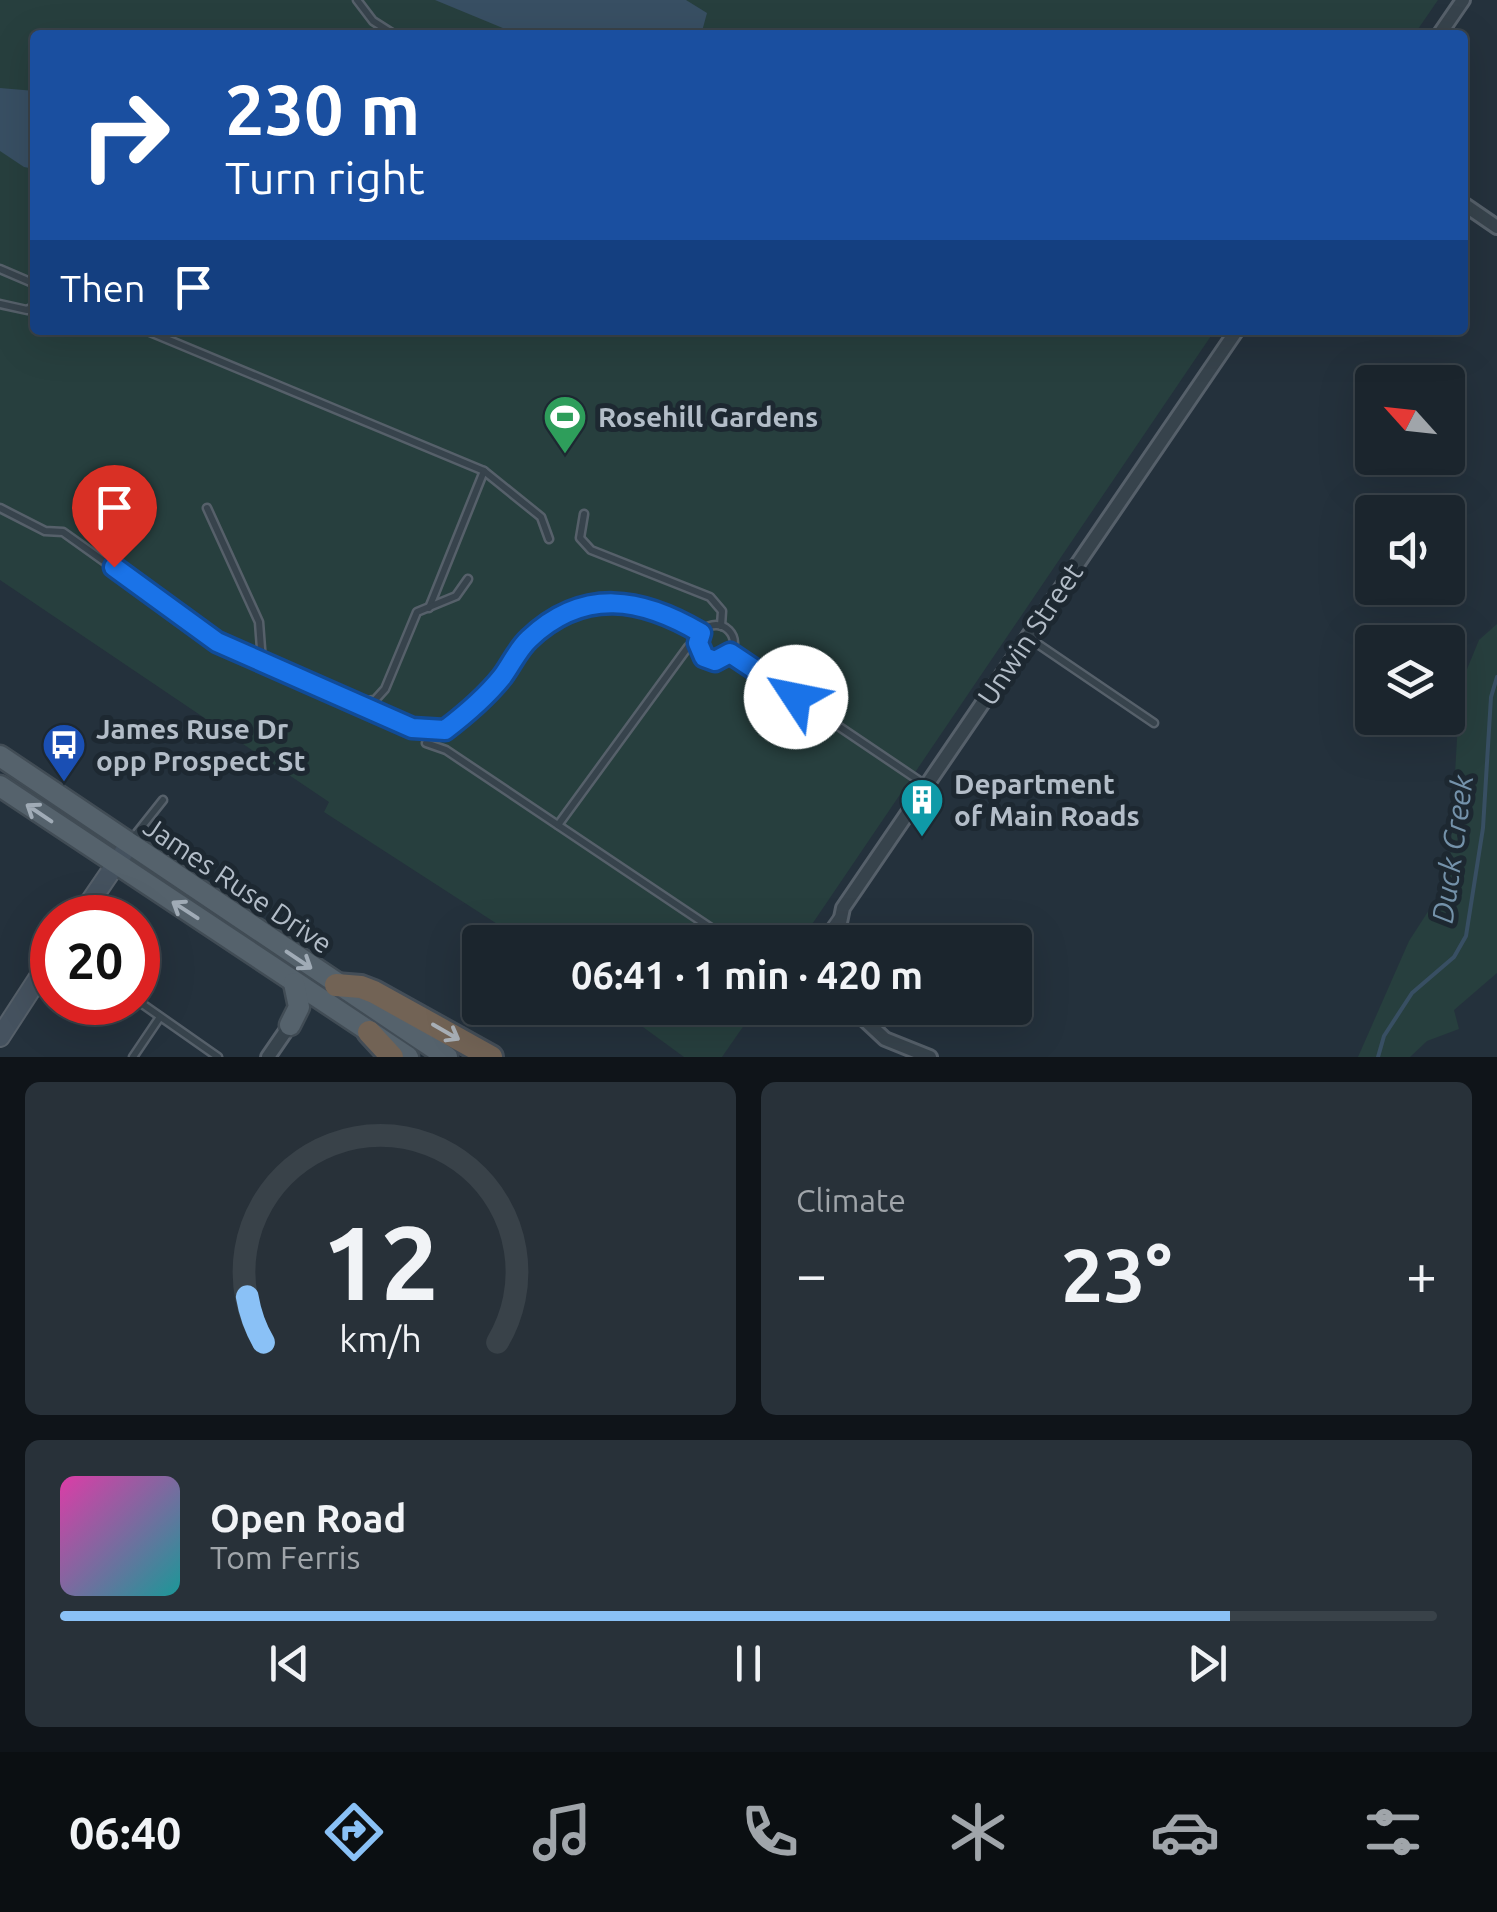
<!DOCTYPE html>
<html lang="en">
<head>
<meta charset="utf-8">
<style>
	:root { --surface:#1b252d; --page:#283139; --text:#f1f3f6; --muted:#a0a5aa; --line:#394249; --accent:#8ac1f6 }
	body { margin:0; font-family:Ubuntu,sans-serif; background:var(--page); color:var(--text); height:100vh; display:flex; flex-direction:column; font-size:38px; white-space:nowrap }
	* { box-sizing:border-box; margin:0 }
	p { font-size:32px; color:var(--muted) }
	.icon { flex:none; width:55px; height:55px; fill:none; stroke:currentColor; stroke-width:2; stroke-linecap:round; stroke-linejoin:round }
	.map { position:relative; height:1057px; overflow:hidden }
	.sheet { display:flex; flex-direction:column; gap:25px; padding:25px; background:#0f1419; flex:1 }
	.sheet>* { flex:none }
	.banner { position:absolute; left:30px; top:30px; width:1438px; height:305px; border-radius:10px; box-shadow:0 10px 40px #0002,0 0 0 2px var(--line); background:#1a4fa0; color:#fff; overflow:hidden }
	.needle { width:65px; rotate:297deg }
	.buttons { position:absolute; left:1355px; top:365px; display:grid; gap:20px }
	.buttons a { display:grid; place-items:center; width:110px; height:110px; border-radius:10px; background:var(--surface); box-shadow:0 10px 40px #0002,0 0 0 2px var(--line); font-size:50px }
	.speed { position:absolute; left:30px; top:895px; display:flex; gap:20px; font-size:50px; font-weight:700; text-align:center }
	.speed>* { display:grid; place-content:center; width:130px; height:130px; border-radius:50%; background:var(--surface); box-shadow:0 10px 40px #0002,0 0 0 2px var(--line); line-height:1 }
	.speed .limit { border:15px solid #d22; background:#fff; color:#111 }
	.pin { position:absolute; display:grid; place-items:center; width:85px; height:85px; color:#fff; margin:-102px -42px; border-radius:50% 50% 50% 0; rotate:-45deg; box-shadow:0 0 10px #0007 }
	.pin .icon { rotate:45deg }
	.me { position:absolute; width:110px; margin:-55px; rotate:304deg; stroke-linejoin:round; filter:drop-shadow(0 0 8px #0008) }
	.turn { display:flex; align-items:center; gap:35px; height:210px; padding:0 30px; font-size:45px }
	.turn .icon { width:130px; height:130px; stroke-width:2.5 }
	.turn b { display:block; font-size:70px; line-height:85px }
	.then { display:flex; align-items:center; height:95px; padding:0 30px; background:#0003; gap:20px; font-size:38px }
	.big { font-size:75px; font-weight:600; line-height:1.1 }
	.sheet .widget { flex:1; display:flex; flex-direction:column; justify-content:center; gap:15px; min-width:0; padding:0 35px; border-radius:15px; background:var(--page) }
	.sheet .dial { align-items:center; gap:0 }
	.dial svg { height:260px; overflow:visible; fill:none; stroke:var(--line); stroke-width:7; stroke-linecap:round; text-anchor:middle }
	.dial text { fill:var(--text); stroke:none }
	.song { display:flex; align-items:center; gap:30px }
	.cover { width:120px; height:120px; border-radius:15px; background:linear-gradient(135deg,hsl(320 70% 55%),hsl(180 70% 35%)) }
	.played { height:10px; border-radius:5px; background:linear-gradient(90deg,var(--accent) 85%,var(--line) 85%) }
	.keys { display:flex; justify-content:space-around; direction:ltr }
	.heat { display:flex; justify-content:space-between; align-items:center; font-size:55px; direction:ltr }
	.sheet .tiles { flex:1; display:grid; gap:25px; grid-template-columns:1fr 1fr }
	.widget:last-child { grid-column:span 2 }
	.trip { position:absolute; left:462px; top:925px; width:570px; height:100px; border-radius:10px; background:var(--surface); box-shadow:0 10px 40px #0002,0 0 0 2px var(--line); font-weight:600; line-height:100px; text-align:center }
	.tab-bar { display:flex; height:160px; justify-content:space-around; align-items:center; background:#0b0f12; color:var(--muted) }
	.tab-bar .icon { width:70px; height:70px }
	.tab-bar .current { color:var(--accent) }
	.tab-bar b { font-size:45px; color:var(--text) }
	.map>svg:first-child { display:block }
	.green { fill:#273f3e }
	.water { fill:#384f63 }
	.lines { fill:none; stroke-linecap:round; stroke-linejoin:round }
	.stream { stroke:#384f63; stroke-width:4 }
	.lane-casing { stroke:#56606a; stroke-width:11 }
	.street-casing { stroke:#56606a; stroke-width:18 }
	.secondary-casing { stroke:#56606a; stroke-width:22 }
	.primary-casing { stroke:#414c55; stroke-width:25 }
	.highway-casing { stroke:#434d57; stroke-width:28 }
	.lane { stroke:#37434c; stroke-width:6 }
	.street { stroke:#37434c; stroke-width:12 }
	.secondary { stroke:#45525f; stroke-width:18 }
	.primary { stroke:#55626c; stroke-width:20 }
	.highway { stroke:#726355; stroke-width:22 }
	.oneway { stroke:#a0abb6 }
	.oneway2 { stroke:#a9b0b7 }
	.route-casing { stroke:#114b97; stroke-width:25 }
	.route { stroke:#1a73e8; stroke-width:18 }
	.labels { text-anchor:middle; stroke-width:10; stroke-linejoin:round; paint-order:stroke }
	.poi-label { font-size:28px; font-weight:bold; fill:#b3bdc8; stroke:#1d2831; text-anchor:start }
	.street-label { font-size:28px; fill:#b3bdc8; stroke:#1d2831 }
	.water-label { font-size:30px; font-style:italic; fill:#7492aa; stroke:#1d2831 }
</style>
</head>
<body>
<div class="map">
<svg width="1497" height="1057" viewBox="0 0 1497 1057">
	<rect width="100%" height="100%" fill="#24313c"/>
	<g class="green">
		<polygon points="0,0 1438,0 1414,35 35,35 35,330 1215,330 800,942 525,942 324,812 329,802 0,580"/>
		<polygon points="1497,624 1497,973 1454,1010 1459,1029 1427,1041 1410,1057 1358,1057 1409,941 1449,879 1460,686 1479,640"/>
		<polygon points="617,1008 756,1008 722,1057 684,1057"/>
	</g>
	<g class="water">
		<polygon points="435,0 686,0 707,13 701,35 520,35"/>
		<polygon points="0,88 35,91 35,169 24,167 0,151"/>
	</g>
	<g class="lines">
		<polyline class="stream" points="1378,1057 1384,1036 1412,993 1454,957 1466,936 1483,828 1491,697 1497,677"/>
		<defs>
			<g id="lane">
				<polyline points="357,0 373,21 395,35"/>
				<polyline points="0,269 35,284"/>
				<polyline points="0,304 27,310 35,306"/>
				<polyline points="145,330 484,471 429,608"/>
				<polyline points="484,471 541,517 549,539"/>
				<path d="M0 508 45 531 63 532 217 642 412 728 445 730C466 714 485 698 502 677 511 665 518 649 529 639 583 588 643 598 701 633"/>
				<polyline points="207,508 259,622 262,662"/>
				<polyline points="584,514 580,538 591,550 710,597 722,611 721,626"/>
				<circle cx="716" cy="643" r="18"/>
				<polyline points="1029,638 1154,723"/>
				<polyline points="730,653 927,786"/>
				<polyline points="356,702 375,700 385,689 417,612 456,596 468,579"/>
				<polyline points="426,743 446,750 732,942"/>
				<polyline points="558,825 688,647 698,641"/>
				<polyline points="132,839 163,800"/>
				<polyline points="820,942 837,918"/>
				<polyline points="138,1001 218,1057"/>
				<polyline points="133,1057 160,1017"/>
			</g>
			<g id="street">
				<polyline points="1439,35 1463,0"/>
				<polyline points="1462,203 1497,227"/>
				<polyline points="836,942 843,908 1237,330"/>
				<polyline points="852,1008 885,1039 930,1057"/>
				<polyline points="268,1057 290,1025"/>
			</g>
			<g id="secondary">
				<polyline points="79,918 124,852"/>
				<polyline points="0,1037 52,957"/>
			</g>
			<g id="primary">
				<polyline points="0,756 447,1057"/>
				<polyline points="0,786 408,1057"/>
				<polyline points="290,1025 299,1007 294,983"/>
			</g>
			<g id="highway">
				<polyline points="336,985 361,987 374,992 491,1057"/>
				<polyline points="369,1032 392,1057"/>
			</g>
		</defs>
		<use href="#lane" class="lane-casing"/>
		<use href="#street" class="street-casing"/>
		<use href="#secondary" class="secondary-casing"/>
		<use href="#primary" class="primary-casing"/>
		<use href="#highway" class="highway-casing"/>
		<use href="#lane" class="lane"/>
		<use href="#street" class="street"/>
		<use href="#secondary" class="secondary"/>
		<use href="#primary" class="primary"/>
		<use href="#highway" class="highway"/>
	</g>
	<defs><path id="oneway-shaft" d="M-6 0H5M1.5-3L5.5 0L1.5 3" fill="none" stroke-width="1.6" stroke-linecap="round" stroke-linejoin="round" transform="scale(2.5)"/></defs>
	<g class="oneway">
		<use href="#oneway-shaft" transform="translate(39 813) rotate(-146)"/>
		<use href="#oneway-shaft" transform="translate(185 910) rotate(-147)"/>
		<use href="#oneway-shaft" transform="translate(299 960) rotate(34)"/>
	</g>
	<use class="oneway2" href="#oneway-shaft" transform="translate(446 1032) rotate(30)"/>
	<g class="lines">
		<defs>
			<path id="route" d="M114 567 217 642 412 728 445 730C466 714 485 698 502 677 511 665 518 649 529 639 584 587 642 598 701 633L698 643 704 657 715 661 730 653 796 697"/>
		</defs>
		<use href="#route" class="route-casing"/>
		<use href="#route" class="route"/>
	</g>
	<defs>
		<symbol id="stadium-pin" viewBox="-11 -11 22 30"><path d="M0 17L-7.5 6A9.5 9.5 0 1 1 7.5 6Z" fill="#2e9e5b" stroke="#1d2831"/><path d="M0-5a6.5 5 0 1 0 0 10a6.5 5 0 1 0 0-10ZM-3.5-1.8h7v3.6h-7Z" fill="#fff"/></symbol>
		<symbol id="bus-pin" viewBox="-11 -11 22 30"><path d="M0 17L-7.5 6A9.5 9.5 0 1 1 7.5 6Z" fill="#1a4fb4" stroke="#1d2831"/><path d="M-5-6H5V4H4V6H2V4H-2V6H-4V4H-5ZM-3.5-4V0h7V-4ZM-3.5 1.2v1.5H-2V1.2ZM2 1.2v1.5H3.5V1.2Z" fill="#fff"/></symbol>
		<symbol id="building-pin" viewBox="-11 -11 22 30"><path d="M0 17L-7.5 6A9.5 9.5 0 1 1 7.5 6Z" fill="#0f9aa8" stroke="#1d2831"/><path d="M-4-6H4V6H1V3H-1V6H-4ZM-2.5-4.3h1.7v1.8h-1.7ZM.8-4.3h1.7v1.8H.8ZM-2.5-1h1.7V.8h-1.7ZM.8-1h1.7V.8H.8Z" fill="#fff"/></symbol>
	</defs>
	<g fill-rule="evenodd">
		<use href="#stadium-pin" x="540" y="392" width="50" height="68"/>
		<use href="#bus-pin" x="39" y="720" width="50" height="68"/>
		<use href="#building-pin" x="897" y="775" width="50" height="68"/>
	</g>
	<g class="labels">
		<g class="poi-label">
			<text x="598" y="427">Rosehill Gardens</text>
			<text x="96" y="739">James Ruse Dr<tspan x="96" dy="32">opp Prospect St</tspan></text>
			<text x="954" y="794">Department<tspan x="954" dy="32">of Main Roads</tspan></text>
		</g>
		<g class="street-label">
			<text transform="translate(1030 634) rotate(-56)" y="10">Unwin Street</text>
			<text transform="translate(238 885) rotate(34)" y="10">James Ruse Drive</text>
		</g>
		<g class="water-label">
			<text transform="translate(1453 849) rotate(-82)" y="10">Duck Creek</text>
		</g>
	</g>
</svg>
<div class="buttons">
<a><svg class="needle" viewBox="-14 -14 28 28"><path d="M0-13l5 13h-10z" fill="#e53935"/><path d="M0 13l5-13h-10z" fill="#a0a5aa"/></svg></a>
<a><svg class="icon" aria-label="sound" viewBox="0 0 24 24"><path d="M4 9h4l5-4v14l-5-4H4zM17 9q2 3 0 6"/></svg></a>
<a><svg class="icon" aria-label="layers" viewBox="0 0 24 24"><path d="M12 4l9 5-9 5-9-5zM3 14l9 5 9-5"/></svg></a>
</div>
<div class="speed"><div class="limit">20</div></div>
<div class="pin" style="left:114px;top:567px;background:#d93025"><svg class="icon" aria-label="arrive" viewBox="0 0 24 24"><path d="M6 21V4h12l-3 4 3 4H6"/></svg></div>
<svg class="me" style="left:796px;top:697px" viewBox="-20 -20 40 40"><circle r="19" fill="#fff"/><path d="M0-13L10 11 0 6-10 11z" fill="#1a73e8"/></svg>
<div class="trip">06:41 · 1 min · 420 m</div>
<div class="banner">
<div class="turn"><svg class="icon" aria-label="right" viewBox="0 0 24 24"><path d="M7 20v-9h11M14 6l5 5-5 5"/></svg><div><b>230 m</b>Turn right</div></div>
<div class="then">Then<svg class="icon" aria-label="arrive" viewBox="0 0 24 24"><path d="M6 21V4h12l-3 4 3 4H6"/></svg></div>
</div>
</div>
<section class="sheet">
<div class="tiles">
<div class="widget dial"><svg viewBox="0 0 100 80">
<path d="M14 69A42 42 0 1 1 86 69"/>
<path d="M14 69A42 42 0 0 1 9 55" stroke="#8ac1f6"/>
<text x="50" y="56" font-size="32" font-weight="700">12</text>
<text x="50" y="72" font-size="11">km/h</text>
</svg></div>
<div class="widget"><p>Climate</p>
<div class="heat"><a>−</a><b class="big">23°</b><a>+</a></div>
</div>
<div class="widget">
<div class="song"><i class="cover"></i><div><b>Open Road</b><p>Tom Ferris</p></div></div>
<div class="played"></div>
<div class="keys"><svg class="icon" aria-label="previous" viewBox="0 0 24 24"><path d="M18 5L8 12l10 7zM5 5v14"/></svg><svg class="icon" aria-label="pause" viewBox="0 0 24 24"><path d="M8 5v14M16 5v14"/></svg><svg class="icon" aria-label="next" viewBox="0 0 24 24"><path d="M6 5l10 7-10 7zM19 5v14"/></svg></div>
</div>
</div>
</section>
<nav class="tab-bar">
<b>06:40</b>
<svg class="icon current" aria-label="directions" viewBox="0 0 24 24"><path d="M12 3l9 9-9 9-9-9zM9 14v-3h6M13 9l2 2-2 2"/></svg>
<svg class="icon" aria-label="music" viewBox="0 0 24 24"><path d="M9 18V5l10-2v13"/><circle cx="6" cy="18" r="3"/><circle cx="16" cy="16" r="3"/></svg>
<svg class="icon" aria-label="phone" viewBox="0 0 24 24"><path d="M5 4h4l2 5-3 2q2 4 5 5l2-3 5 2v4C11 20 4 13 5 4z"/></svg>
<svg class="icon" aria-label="climate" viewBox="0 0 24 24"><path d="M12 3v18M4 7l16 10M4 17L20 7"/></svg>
<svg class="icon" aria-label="car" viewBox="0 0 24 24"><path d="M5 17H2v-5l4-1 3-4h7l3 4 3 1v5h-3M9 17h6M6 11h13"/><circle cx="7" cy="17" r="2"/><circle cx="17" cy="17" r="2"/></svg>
<svg class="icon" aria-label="filters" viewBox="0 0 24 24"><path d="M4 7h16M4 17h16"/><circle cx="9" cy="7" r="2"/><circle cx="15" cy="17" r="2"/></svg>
</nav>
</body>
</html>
